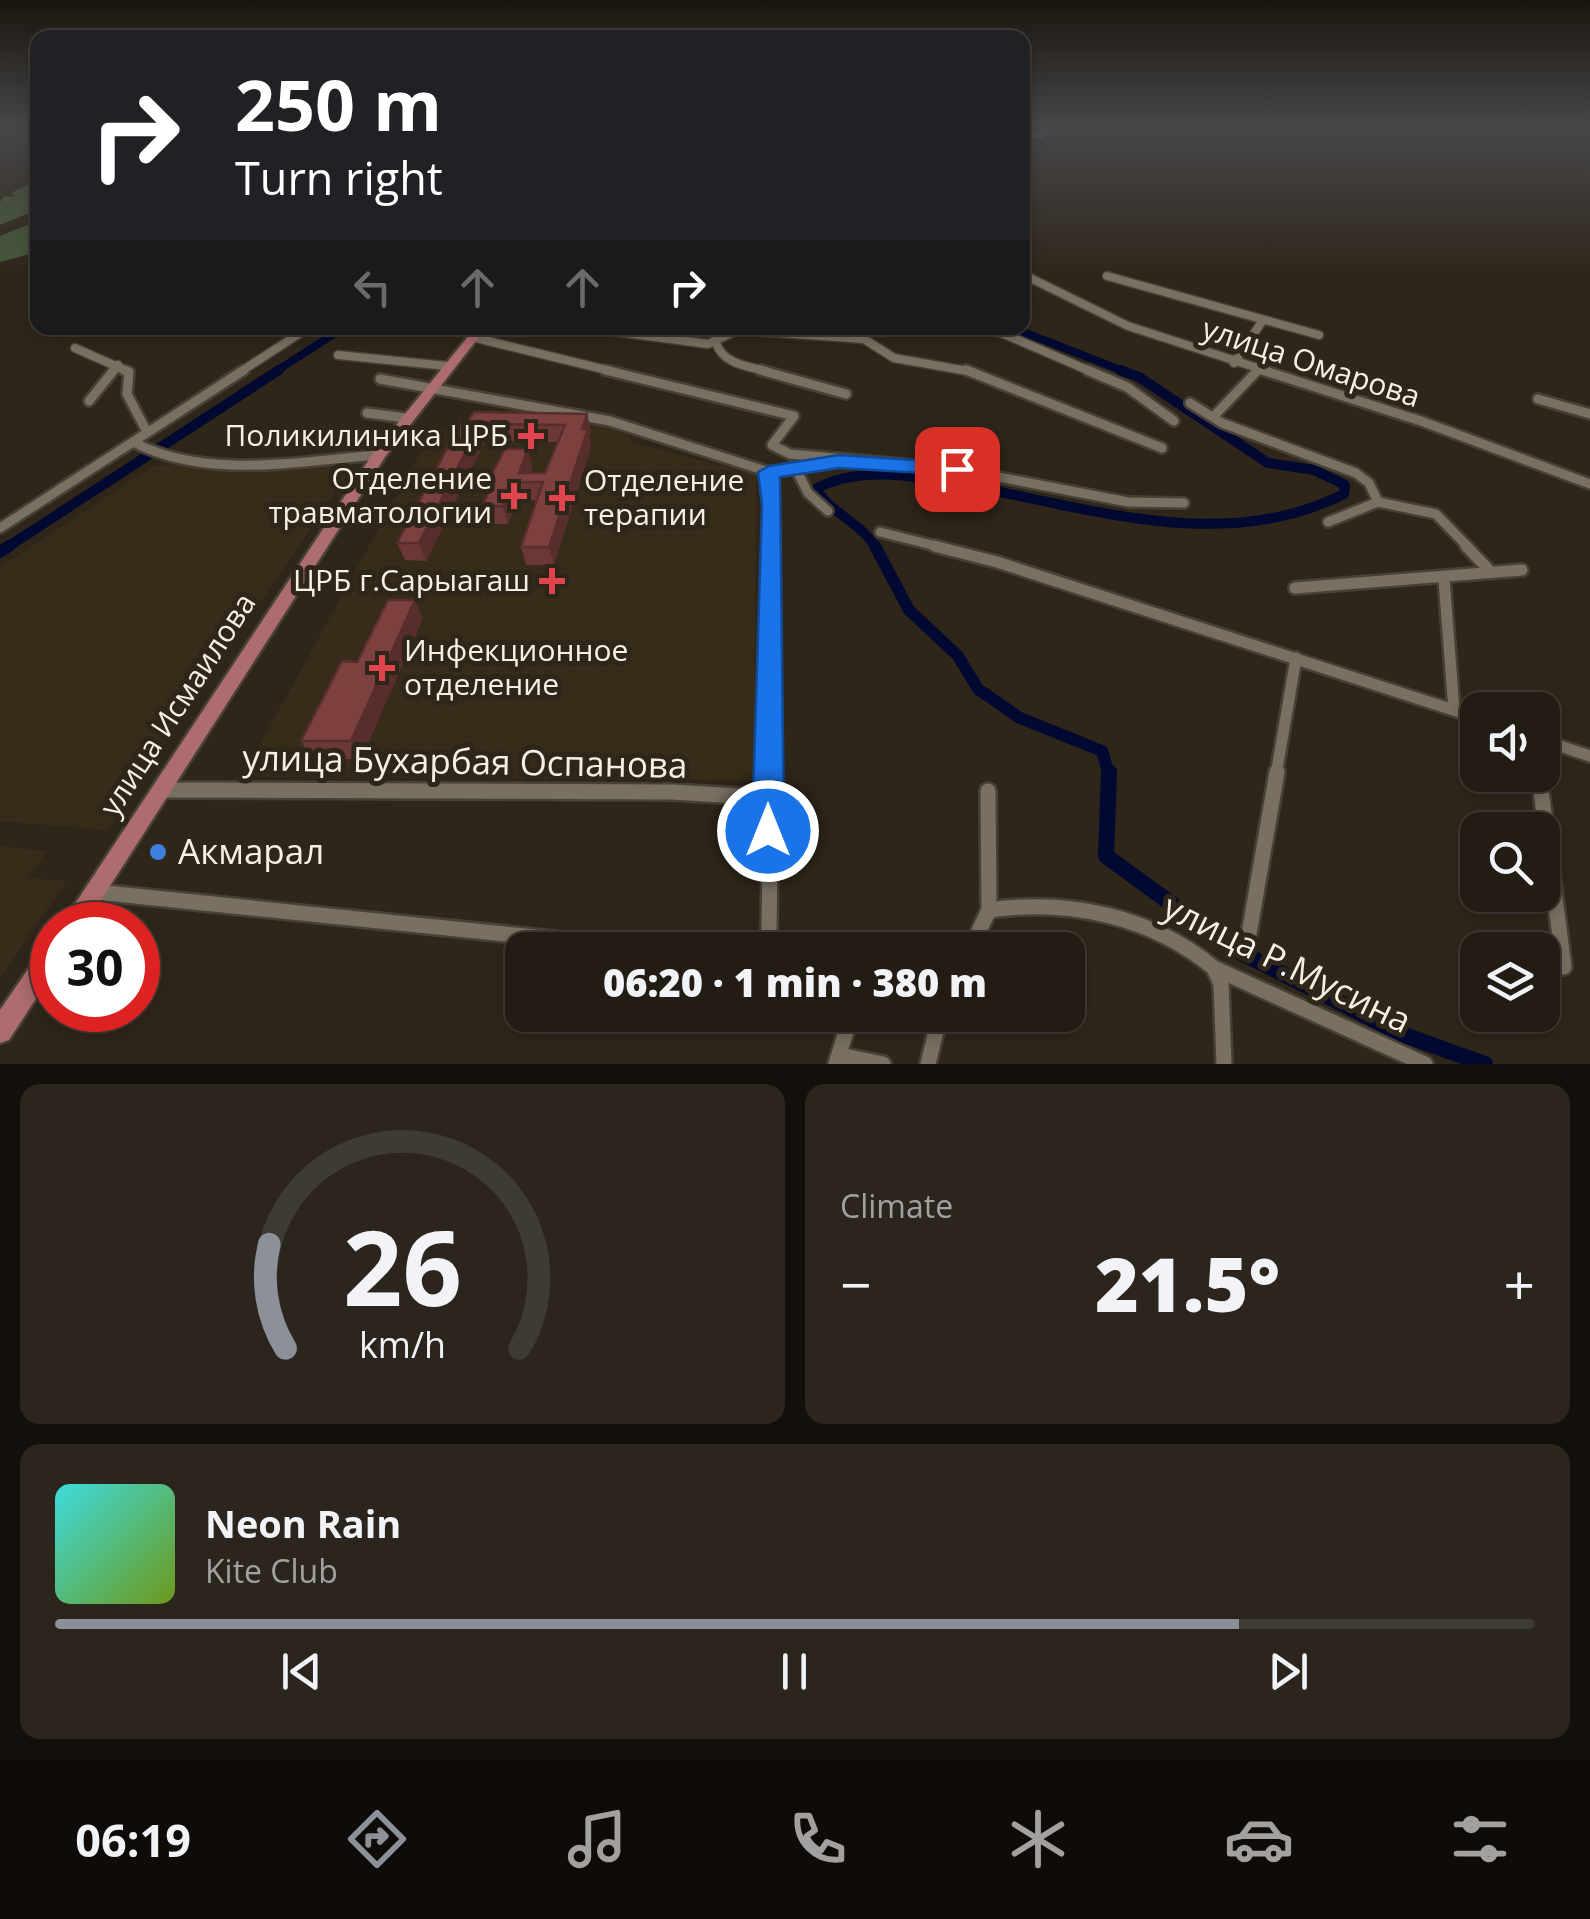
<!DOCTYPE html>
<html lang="en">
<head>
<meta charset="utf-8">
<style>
	:root { --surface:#231c14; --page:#2b251d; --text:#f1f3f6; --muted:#a3a1a0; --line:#403a34; --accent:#8c9099 }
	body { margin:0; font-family:"Open Sans",sans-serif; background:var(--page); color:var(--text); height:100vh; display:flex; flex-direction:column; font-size:38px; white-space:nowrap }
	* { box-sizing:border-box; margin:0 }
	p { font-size:32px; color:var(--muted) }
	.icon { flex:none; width:55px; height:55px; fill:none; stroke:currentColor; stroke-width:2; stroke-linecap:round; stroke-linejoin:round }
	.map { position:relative; height:1064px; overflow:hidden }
	.panel { display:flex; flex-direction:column; gap:20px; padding:20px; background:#130f0b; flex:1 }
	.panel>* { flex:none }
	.top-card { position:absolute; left:30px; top:30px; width:1000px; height:305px; border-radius:20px; box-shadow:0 5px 15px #0003,0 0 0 2px var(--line); background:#202124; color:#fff; overflow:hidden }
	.tools { position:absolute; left:1460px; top:692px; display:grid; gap:20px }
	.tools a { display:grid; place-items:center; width:100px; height:100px; border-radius:20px; background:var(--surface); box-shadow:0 5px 15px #0003,0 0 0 2px var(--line); font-size:50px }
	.speed { position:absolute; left:30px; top:902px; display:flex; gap:20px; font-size:50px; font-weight:700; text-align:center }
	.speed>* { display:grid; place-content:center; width:130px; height:130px; border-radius:50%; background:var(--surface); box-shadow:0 5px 15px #0003,0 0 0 2px var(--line); line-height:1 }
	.speed .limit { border:15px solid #d22; background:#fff; color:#111 }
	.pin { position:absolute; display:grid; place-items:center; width:85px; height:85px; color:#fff; margin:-42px; border-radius:20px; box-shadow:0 5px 15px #0006 }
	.me { position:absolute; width:110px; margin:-55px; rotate:0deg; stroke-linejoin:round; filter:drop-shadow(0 0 8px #0008) }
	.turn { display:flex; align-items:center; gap:35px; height:210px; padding:0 40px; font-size:45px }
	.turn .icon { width:130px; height:130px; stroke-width:2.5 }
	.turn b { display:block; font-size:70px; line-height:85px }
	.lanes { display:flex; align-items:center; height:95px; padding:0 40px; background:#0003; justify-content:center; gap:50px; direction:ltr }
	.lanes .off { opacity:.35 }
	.big { font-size:75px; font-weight:800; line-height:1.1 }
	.panel .card { flex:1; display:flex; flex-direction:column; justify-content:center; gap:15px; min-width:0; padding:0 35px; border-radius:20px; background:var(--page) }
	.panel .dial { align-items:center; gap:0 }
	.dial svg { height:260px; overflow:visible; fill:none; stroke:var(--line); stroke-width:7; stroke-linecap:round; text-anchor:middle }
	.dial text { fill:var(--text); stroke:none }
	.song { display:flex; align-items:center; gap:30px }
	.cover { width:120px; height:120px; border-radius:15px; background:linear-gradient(135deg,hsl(180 70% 55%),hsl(80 70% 35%)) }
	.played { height:10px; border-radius:5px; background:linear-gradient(90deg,var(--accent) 80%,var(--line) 80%) }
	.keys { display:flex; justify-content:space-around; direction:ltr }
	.heat { display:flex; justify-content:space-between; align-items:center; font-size:55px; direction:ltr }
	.panel .tiles { flex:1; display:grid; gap:20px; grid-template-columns:1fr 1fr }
	.card:last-child { grid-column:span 2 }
	.trip { position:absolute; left:505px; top:932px; width:580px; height:100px; border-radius:20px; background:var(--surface); box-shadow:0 5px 15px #0003,0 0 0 2px var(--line); font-weight:800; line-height:100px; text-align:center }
	.tabs { display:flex; height:160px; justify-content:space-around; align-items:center; background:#0e0b08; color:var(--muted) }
	.tabs .icon { width:70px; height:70px }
	.tabs .on { color:var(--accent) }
	.tabs b { font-size:45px; color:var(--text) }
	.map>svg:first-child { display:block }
	.built { fill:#372b19 }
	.green { fill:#465738 }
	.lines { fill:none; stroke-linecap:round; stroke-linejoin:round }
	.canal-far4 { stroke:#010932; stroke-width:6 }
	.canal-far3 { stroke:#010932; stroke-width:8 }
	.canal-far2 { stroke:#010932; stroke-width:10 }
	.canal-far1 { stroke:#010932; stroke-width:12 }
	.canal { stroke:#010932; stroke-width:16 }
	.minor-far4-casing { stroke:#484037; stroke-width:8 }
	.minor-far3-casing { stroke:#484037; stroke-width:11 }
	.minor-far2-casing { stroke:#484037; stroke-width:14 }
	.minor-far1-casing { stroke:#484037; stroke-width:16 }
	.minor-casing { stroke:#484037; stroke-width:20 }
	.primary-casing { stroke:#484037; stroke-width:5 }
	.minor-far4 { stroke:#797061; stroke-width:5 }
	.minor-far3 { stroke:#797061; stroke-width:8 }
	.minor-far2 { stroke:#797061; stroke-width:9 }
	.minor-far1 { stroke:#797061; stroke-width:11 }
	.minor { stroke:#797061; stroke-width:15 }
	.primary { fill:#ad6c6d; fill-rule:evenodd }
	.wall { fill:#6b3836 }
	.shaded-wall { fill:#572e2c }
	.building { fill:#7c413f; stroke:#572e2c; stroke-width:2.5 }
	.route { fill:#1a73e8; stroke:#114b97; stroke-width:2.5 }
	.health-dot { fill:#e0444e; stroke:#2f261a; stroke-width:4 }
	.shop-dot { fill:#3f7fe0; stroke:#2f261a; stroke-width:4 }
	.labels { text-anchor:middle; stroke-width:10; stroke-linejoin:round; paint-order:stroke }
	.street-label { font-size:30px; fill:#f5f0e7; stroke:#2f261a }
	.poi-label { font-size:30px; fill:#f5f0e7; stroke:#2f261a; text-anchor:end }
	.near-street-label { font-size:35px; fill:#f5f0e7; stroke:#2f261a }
	.near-poi-label { font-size:35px; fill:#f5f0e7; stroke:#2f261a; text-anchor:start }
</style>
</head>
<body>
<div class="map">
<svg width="1590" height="1064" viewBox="0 0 1590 1064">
	<rect width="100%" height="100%" fill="#2f261a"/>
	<g class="built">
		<polygon points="473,410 561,415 627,433 632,442 756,475 754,780 242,777 433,430 460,430"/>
		<polygon points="359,457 107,830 0,821 0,567 155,465 224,467"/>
		<polygon points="0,846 47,851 28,878 67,881 0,978"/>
	</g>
	<g class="green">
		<polygon points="37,180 37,210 0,225 0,202 5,196 16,197 11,193"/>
		<polygon points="37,221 37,252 0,262 0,236"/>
	</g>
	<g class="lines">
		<polyline class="canal-far4" points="1022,139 1041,141 1054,136 1054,127"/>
		<g class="canal-far3">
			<polyline points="1013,328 1126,372"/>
			<polyline points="275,372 343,328"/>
		</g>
		<g class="canal-far2">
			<polyline points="6,548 279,370"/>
			<path d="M876 548C862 523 824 509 817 488 859 467 907 475 952 483 1080 504 1219 557 1344 494L1345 485 1314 470 1268 463 1139 377 1120 370"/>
		</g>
		<g class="canal-far1">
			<polyline points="875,546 909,610 958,656 978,689 1020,718 1102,751 1109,775"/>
			<polyline points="0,552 9,546"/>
		</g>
		<polyline class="canal" points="1109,772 1106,856 1232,948 1404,1035 1485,1064"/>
		<defs>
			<polyline id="minor-far4" points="1022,134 1041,135 1044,127"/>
			<g id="minor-far3">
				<polyline points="1022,274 1128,326 1270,372"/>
				<polyline points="1107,276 1319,335"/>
				<polyline points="587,328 708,344 738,330 864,339 894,358 973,372"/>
				<polyline points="990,328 1092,372"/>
				<polyline points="472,337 615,372"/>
				<path d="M716 343C724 365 748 366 769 372"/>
				<polyline points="75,348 129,372"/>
				<polyline points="338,355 447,366"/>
				<polyline points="1234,363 1263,320"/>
				<polyline points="112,372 118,365"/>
				<polyline points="240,372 308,328"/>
			</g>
			<g id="minor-far2">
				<polyline points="124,370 129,372 127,394 146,430"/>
				<polyline points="605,370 794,416 772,445 790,454 957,469 1128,502 1184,503"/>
				<polyline points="760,370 846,394"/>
				<polyline points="966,370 1162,448"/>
				<polyline points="1087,370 1127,387 1174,421"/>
				<polyline points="1262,370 1421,421 1590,484"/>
				<polyline points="380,379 610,421 769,472 833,463"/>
				<polyline points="1538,399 1590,414"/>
				<polyline points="89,401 114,370"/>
				<polyline points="1190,403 1222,423 1356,473 1369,483 1378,502"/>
				<polyline points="367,413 406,418"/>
				<polyline points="1214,416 1258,370"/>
				<path d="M135 443C209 480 299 461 379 455"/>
				<polyline points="797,471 808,493 828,511"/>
				<polyline points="769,472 773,548"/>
				<polyline points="1328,522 1378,502 1436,514 1469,548"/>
				<polyline points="0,528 244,370"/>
				<polyline points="880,532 944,548"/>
			</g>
			<g id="minor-far1">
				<polyline points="934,546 997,562 1478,718"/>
				<polyline points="1466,546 1490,571"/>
				<polyline points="1444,579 1454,710"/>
				<polyline points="1295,588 1522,570"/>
				<polyline points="1542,740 1590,756"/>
				<polyline points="770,775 773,546"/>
				<polyline points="1276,775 1296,658"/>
			</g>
			<g id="minor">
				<polyline points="1539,775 1564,967"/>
				<polyline points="162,790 673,792 767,798"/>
				<polyline points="96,892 662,950"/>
				<path d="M989 910C1069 899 1151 916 1214 968L1425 1064"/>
				<polyline points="1249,934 1277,772"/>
				<polyline points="760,950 769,934 771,772"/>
				<polyline points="970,950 989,910 988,791"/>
				<polyline points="1214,968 1221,984 1224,1064"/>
				<polyline points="840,1055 883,1064"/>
				<polyline points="836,1064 851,1015"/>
				<polyline points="928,1064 940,1015"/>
			</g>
			<g id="primary">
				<polygon points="475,328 486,328 385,457 85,925 61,925 374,452"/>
				<polygon points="52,942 52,974 9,1040 0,1043 0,1010 44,946"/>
			</g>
		</defs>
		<use href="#minor-far4" class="minor-far4-casing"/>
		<use href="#minor-far3" class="minor-far3-casing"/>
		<use href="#minor-far2" class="minor-far2-casing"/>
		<use href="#minor-far1" class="minor-far1-casing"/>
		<use href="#minor" class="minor-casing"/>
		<use href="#primary" class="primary-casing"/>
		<use href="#minor-far4" class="minor-far4"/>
		<use href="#minor-far3" class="minor-far3"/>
		<use href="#minor-far2" class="minor-far2"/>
		<use href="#minor-far1" class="minor-far1"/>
		<use href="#minor" class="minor"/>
		<use href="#primary" class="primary"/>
	</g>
	<g class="wall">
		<polygon points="587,414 591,431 589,436 591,446 554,565 526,565 521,547 537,500 518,500 508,524 488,524 482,506 491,488 488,481 533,467 530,473 545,473 558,442 485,441 426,561 405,560 397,543 460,424"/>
		<polygon points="423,618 361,759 312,759 301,741 357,662"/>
	</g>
	<g class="shaded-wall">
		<polygon points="587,414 591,431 589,436 591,446 554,565 549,547"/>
		<polygon points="480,424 485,441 426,561 419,543"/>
		<polygon points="528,449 533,467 527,482 519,473"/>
		<polygon points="513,482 518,500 508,524 503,506"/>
		<polygon points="415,600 423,618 361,759 351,741"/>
	</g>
	<g class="building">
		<polygon points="474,412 587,414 582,429 588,429 549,547 521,547 543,482 513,482 503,506 482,506 494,481 488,481 505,449 528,449 519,473 545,473 565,425 480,424 419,543 397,543 460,424 467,424"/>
		<polygon points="388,600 415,600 351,741 301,741 342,661 357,662"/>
	</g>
	<linearGradient id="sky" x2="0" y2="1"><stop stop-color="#1a150e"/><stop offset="0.46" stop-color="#474749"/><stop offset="1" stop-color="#474749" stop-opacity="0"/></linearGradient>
	<rect width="1590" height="276" fill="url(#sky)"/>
	<polygon class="route" points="839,455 957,463 968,469 957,475 839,468 780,477 784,831 779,842 768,846 757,842 752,831 762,505 758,472 769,466"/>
	<g class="health-dot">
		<path d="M526 421h10v10h10v10h-10v10h-10v-10h-10v-10h10z"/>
		<path d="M509 481h10v10h10v10h-10v10h-10v-10h-10v-10h10z"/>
		<path d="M557 483h10v10h10v10h-10v10h-10v-10h-10v-10h10z"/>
		<path d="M547 566h10v10h10v10h-10v10h-10v-10h-10v-10h10z"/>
		<path d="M377 653h10v10h10v10h-10v10h-10v-10h-10v-10h10z"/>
	</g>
	<circle class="shop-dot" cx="158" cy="852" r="10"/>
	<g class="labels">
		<g class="street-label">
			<text transform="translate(1311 363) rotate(18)" y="10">улица Омарова</text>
			<text transform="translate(178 705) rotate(-57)" y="10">улица Исмаилова</text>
		</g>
		<g class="poi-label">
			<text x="508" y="446">Поликилиника ЦРБ</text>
			<text x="492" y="489">Отделение<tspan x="492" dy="34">травматологии</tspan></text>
			<text x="584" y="491" text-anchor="start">Отделение<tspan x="584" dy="34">терапии</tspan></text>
			<text x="530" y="591">ЦРБ г.Сарыагаш</text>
			<text x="404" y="661" text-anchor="start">Инфекционное<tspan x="404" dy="34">отделение</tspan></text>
		</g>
		<g class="near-street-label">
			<text transform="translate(465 762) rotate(1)" y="12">улица Бухарбая Оспанова</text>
			<text transform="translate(1287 964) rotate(26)" y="12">улица Р.Мусина</text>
		</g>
		<g class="near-poi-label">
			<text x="178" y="864">Акмарал</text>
		</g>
	</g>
</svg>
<div class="tools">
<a><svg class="icon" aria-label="sound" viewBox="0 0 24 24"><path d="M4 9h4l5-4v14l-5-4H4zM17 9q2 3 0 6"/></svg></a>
<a><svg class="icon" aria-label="search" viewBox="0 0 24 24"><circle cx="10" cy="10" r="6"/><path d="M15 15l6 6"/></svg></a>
<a><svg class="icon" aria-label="layers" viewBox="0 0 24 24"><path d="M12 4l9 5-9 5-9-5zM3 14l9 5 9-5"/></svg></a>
</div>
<div class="speed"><div class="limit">30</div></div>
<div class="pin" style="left:957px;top:469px;background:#d93025"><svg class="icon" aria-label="arrive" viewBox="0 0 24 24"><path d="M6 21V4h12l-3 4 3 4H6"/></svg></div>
<svg class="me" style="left:768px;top:831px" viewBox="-20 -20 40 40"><circle r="17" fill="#1a73e8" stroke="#fff" stroke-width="3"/><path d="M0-11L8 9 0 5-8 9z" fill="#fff"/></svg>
<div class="trip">06:20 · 1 min · 380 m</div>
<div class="top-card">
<div class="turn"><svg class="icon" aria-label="right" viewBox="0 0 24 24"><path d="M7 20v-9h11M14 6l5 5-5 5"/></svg><div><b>250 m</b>Turn right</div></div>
<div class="lanes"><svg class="icon off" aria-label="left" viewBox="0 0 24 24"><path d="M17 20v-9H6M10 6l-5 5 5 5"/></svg><svg class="icon off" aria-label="ahead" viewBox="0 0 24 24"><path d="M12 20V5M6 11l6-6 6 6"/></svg><svg class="icon off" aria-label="ahead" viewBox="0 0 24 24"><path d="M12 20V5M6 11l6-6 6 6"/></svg><svg class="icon" aria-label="right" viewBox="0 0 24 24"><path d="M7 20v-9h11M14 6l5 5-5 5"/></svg></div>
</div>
</div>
<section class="panel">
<div class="tiles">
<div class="card dial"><svg viewBox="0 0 100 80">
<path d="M14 69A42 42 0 1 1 86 69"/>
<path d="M14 69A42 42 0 0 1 9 37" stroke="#8c9099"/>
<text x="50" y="56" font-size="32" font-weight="700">26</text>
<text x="50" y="72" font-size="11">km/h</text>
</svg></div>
<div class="card"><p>Climate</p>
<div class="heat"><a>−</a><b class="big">21.5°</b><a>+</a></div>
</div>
<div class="card">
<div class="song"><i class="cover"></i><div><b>Neon Rain</b><p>Kite Club</p></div></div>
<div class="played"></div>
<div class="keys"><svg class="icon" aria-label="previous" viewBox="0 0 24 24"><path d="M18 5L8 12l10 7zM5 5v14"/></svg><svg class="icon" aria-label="pause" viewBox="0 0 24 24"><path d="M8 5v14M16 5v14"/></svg><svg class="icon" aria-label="next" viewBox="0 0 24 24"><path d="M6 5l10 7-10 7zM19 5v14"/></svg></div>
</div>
</div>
</section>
<nav class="tabs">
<b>06:19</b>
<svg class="icon on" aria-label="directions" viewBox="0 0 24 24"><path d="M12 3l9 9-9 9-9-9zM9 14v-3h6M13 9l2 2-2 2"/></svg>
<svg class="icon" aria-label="music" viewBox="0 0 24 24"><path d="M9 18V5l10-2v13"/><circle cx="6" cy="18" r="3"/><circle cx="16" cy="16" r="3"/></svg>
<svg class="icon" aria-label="phone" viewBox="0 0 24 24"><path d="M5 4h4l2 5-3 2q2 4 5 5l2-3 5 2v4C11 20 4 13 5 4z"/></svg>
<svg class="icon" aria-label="climate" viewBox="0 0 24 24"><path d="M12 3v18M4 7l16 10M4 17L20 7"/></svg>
<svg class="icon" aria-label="car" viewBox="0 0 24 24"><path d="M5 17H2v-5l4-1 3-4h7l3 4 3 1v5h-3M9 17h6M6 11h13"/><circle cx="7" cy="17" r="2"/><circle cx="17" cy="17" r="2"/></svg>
<svg class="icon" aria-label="filters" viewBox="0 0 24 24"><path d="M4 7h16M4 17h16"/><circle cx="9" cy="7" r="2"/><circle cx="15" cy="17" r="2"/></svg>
</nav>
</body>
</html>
